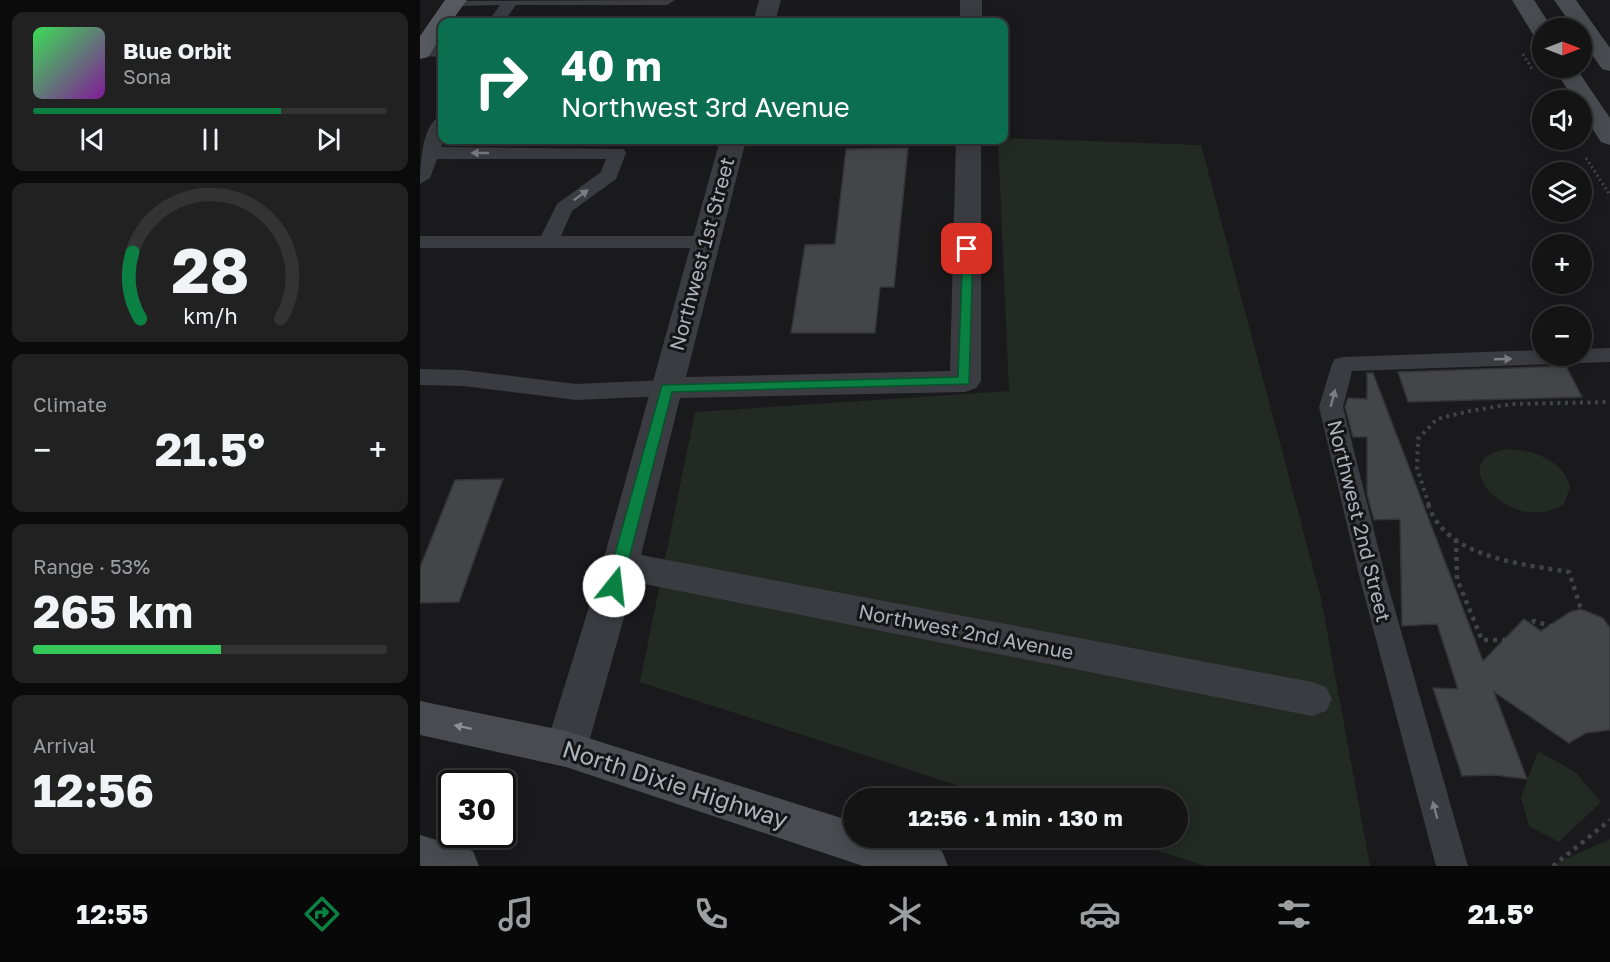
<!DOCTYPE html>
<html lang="en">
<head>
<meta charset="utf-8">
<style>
	:root { --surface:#141415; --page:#212122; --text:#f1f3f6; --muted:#9d9ea0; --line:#333334; --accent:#0b8043 }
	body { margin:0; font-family:"Golos Text",sans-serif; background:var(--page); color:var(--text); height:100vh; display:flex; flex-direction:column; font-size:22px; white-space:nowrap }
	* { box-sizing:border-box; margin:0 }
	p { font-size:20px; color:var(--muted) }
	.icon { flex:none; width:33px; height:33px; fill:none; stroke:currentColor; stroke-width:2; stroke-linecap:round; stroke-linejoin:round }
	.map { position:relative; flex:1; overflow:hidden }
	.sheet { display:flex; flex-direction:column; gap:12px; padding:12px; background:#0b0b0c; width:420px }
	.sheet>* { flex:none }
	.top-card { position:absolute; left:18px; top:18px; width:570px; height:126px; border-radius:12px; box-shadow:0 3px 15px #0003,0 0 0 2px var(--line); background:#0b6e4f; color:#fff; overflow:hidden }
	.needle { width:39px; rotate:90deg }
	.buttons { position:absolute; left:1112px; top:18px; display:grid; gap:12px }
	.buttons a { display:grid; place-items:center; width:60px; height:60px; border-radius:50%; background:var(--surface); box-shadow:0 3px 15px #0003,0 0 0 2px var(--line); font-size:30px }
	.speed { position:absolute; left:18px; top:770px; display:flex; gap:12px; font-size:30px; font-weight:700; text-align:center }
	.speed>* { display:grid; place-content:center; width:78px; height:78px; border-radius:50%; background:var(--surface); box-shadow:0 3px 15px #0003,0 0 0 2px var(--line); line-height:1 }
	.speed .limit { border:3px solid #111; border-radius:9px; background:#fff; color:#111 }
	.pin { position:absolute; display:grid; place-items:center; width:51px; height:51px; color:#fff; margin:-26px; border-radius:12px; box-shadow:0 3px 9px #0006 }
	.me { position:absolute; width:66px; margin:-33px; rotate:16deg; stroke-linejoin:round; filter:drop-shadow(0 0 4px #0008) }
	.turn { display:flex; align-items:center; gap:21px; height:126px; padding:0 24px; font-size:27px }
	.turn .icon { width:78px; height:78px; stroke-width:2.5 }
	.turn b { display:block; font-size:42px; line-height:51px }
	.big { font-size:45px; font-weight:700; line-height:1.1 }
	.sheet .widget { flex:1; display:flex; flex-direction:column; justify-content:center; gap:9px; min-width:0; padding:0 21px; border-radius:12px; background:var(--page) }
	.sheet .dial { align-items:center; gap:0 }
	.dial svg { height:156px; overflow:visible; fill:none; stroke:var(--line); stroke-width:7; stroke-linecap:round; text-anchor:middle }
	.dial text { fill:var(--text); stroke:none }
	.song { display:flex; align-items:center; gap:18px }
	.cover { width:72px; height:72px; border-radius:9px; background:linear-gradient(135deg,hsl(130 70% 55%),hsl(290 70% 35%)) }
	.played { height:6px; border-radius:3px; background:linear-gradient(90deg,var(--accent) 70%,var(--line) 70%) }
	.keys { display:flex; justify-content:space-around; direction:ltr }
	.heat { display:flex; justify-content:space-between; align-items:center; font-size:33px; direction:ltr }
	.charge { height:9px; border-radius:4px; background:linear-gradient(90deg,#34c759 53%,var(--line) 0) }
	.trip { position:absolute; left:423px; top:788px; width:345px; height:60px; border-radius:30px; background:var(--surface); box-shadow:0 3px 15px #0003,0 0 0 2px var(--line); font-weight:700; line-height:60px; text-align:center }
	.menu { display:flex; height:96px; justify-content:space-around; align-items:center; background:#080808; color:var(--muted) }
	.menu .icon { width:42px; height:42px }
	.menu .current { color:var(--accent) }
	.menu b { font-size:27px; color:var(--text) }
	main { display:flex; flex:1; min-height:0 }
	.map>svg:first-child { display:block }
	.green { fill:#222a23 }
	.building { fill:#444549; stroke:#343438; stroke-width:1.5 }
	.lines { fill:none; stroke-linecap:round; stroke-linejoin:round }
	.path-far2 { stroke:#414348; stroke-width:3; stroke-dasharray:2 3; stroke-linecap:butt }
	.path-far1 { stroke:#414348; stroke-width:4; stroke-dasharray:3 4.5; stroke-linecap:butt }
	.path { stroke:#414348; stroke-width:4.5; stroke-dasharray:4 5; stroke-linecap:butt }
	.lane { fill:#3b3c41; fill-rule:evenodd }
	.street { fill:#3b3c41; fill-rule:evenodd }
	.secondary { fill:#494b51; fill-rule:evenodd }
	.primary { fill:#575a60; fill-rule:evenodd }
	.oneway { fill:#7a7d84 }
	.oneway2 { fill:#8a8e96 }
	.route { fill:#0b8043; stroke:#07532c; stroke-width:1.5 }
	.labels { text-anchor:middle; stroke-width:6; stroke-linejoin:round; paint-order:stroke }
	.street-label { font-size:20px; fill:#adb2bb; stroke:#151517 }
	.near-street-label { font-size:24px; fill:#adb2bb; stroke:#151517 }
</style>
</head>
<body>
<main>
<section class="sheet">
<div class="widget">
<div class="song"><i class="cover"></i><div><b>Blue Orbit</b><p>Sona</p></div></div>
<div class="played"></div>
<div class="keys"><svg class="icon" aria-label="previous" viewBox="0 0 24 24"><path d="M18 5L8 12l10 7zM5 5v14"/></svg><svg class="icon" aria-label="pause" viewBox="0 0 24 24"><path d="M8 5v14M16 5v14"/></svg><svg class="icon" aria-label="next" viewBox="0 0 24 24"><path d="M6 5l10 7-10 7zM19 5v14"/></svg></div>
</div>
<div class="widget dial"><svg viewBox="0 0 100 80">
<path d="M14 69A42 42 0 1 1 86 69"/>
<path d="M14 69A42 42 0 0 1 10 35" stroke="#0b8043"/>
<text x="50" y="56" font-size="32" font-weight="700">28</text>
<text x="50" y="72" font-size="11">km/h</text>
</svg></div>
<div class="widget"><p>Climate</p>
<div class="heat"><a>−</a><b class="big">21.5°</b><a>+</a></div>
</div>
<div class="widget"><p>Range · 53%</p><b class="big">265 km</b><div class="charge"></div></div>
<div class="widget"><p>Arrival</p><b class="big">12:56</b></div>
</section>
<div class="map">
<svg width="1190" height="866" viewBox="0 0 1190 866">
	<rect width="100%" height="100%" fill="#1a1a1c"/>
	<g class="green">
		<polygon points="584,138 781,145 901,598 950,866 785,866 696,837 758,837 758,798 576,798 220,682 275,412 589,391 578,140"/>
		<path d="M1090 449C1114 450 1144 461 1150 487L1144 504C1092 539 1017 456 1090 449Z"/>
		<polygon points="1118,751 1155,772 1181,802 1139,842 1109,826 1101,798"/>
		<polygon points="1190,839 1190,866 1133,866 1135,864"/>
	</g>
	<g class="building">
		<polygon points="488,148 474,287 460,287 455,333 371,333 385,245 415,244 426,149"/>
		<polygon points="1146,366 1162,397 988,402 978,372"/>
		<polygon points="947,373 953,373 1063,661 1104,619 1121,631 1150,612 1161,609 1183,618 1190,628 1190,730 1166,733 1149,743 1074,692 1107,779 1074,775 1042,776 1013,688 1038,689 1017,624 982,626 980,519 954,520 947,494 947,437 933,437 925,407 928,398 947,399"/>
		<polygon points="83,479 39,602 0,603 0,567 35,480"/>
	</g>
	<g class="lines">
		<g class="path-far2">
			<polyline points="1103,54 1113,71"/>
			<polyline points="1166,158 1190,195"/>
		</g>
		<polyline class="path-far1" points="1009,505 997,468 998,439 1017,419 1050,411 1092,404 1190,402"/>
		<g class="path">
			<path d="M1008 504C1025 558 1102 564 1149 572L1161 609"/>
			<polyline points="1036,539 1037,579 1062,640 1089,640 1114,621 1144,630"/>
			<polyline points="1133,866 1190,820"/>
		</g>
		<g class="lane">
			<polygon points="255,0 247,5 96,5 84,22 68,22 80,5 35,6 27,1"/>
			<polygon points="0,46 22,47 22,57 0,56"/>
			<path d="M22 116 24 140 21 147 204 149 206 153 196 179 152 211 141 236H285L292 238 295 242 292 246 285 248H0V236H121L137 204 181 172 186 159H17L10 178 0 184C0 166 2 121 22 116Z"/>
			<polygon points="1190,348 1190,362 932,371 923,407 965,575 1048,866 1016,866 939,575 899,407 912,364 915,359 923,357 1122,350 1122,356 1161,356 1161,349"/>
			<polygon points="0,369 43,370 156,384 246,380 254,383 258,388 254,393 246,396 156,400 43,386 0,385"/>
		</g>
		<g class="street">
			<polygon points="339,0 361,0 355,22 333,22"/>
			<rect x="540" y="0" width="22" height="22"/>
			<polygon points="300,140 326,140 266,377 530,371 536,140 561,140 561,381 556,388 545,392 260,398 221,555 892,682 906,687 912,699 906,711 892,716 214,582 167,749 161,762 146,767 131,762 125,749 182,565"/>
		</g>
		<g class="secondary">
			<polygon points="1092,0 1114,0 1132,28 1122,28 1122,38 1114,36"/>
			<polygon points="1134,0 1156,0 1190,48 1190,71 1182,69 1161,39 1161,28 1154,28"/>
			<polygon points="1134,68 1156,68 1190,118 1190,145 1181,142 1161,111 1161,100 1154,100"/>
			<path d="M0 701 146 731 434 822V837C471 837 486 837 522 851L528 866H443L146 767 0 735Z"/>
			<polygon points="0,835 53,851 59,866 0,866"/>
		</g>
		<polygon class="primary" points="25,0 47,0 31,22 22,22 22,36 8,57 0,59 0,36"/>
	</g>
	<defs><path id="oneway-solid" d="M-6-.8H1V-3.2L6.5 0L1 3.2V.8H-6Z" transform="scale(1.5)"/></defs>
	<g class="oneway">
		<use href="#oneway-solid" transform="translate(60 153) rotate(180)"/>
		<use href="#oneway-solid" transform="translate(161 195) rotate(-36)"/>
		<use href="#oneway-solid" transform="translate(1083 359) rotate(-2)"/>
		<use href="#oneway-solid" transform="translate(913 398) rotate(-75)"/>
		<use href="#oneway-solid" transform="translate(1015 810) rotate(-105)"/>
	</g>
	<use class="oneway2" href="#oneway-solid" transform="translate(43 727) rotate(-168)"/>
	<polygon class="route" points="543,247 553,249 549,384 252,392 202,586 199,590 189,590 186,586 242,385 538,377"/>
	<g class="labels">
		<g class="street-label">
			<text transform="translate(282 254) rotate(-75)" y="7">Northwest 1st Street</text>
			<text transform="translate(939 521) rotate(76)" y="7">Northwest 2nd Street</text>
			<text transform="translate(546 632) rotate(11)" y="7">Northwest 2nd Avenue</text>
		</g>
		<g class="near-street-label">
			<text transform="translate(255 785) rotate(18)" y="8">North Dixie Highway</text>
		</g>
	</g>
</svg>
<div class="buttons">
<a><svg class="needle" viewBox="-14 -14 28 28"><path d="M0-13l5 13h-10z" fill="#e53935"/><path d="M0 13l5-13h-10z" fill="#9d9ea0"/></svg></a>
<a><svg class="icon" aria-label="sound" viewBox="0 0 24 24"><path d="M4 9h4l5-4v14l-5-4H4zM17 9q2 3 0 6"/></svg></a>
<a><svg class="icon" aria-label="layers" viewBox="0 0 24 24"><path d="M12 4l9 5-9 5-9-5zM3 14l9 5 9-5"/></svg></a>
<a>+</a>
<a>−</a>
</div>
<div class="speed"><div class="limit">30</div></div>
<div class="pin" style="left:547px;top:249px;background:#d93025"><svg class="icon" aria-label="arrive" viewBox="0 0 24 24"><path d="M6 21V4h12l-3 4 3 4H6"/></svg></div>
<svg class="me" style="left:194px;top:586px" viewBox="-20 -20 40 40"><circle r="19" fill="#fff"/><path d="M0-13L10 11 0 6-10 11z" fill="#0b8043"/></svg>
<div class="trip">12:56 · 1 min · 130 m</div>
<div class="top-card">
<div class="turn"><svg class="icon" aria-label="right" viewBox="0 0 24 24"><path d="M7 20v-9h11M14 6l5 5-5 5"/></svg><div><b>40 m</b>Northwest 3rd Avenue</div></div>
</div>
</div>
</main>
<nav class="menu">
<b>12:55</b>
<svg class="icon current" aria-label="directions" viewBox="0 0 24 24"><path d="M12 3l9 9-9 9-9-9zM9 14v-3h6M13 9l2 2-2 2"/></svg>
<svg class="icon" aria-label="music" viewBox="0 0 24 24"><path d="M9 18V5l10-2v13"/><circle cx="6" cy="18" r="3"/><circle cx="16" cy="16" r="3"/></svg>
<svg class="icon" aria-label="phone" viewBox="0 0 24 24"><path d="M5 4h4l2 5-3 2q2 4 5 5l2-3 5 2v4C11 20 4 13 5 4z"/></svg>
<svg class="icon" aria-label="climate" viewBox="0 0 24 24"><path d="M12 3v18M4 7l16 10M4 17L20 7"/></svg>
<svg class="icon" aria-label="car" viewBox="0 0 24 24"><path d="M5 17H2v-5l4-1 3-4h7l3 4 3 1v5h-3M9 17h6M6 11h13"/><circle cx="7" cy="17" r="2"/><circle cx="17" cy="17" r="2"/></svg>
<svg class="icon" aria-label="filters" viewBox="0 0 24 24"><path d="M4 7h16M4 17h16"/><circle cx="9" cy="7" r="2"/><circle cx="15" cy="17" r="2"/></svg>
<b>21.5°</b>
</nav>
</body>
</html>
